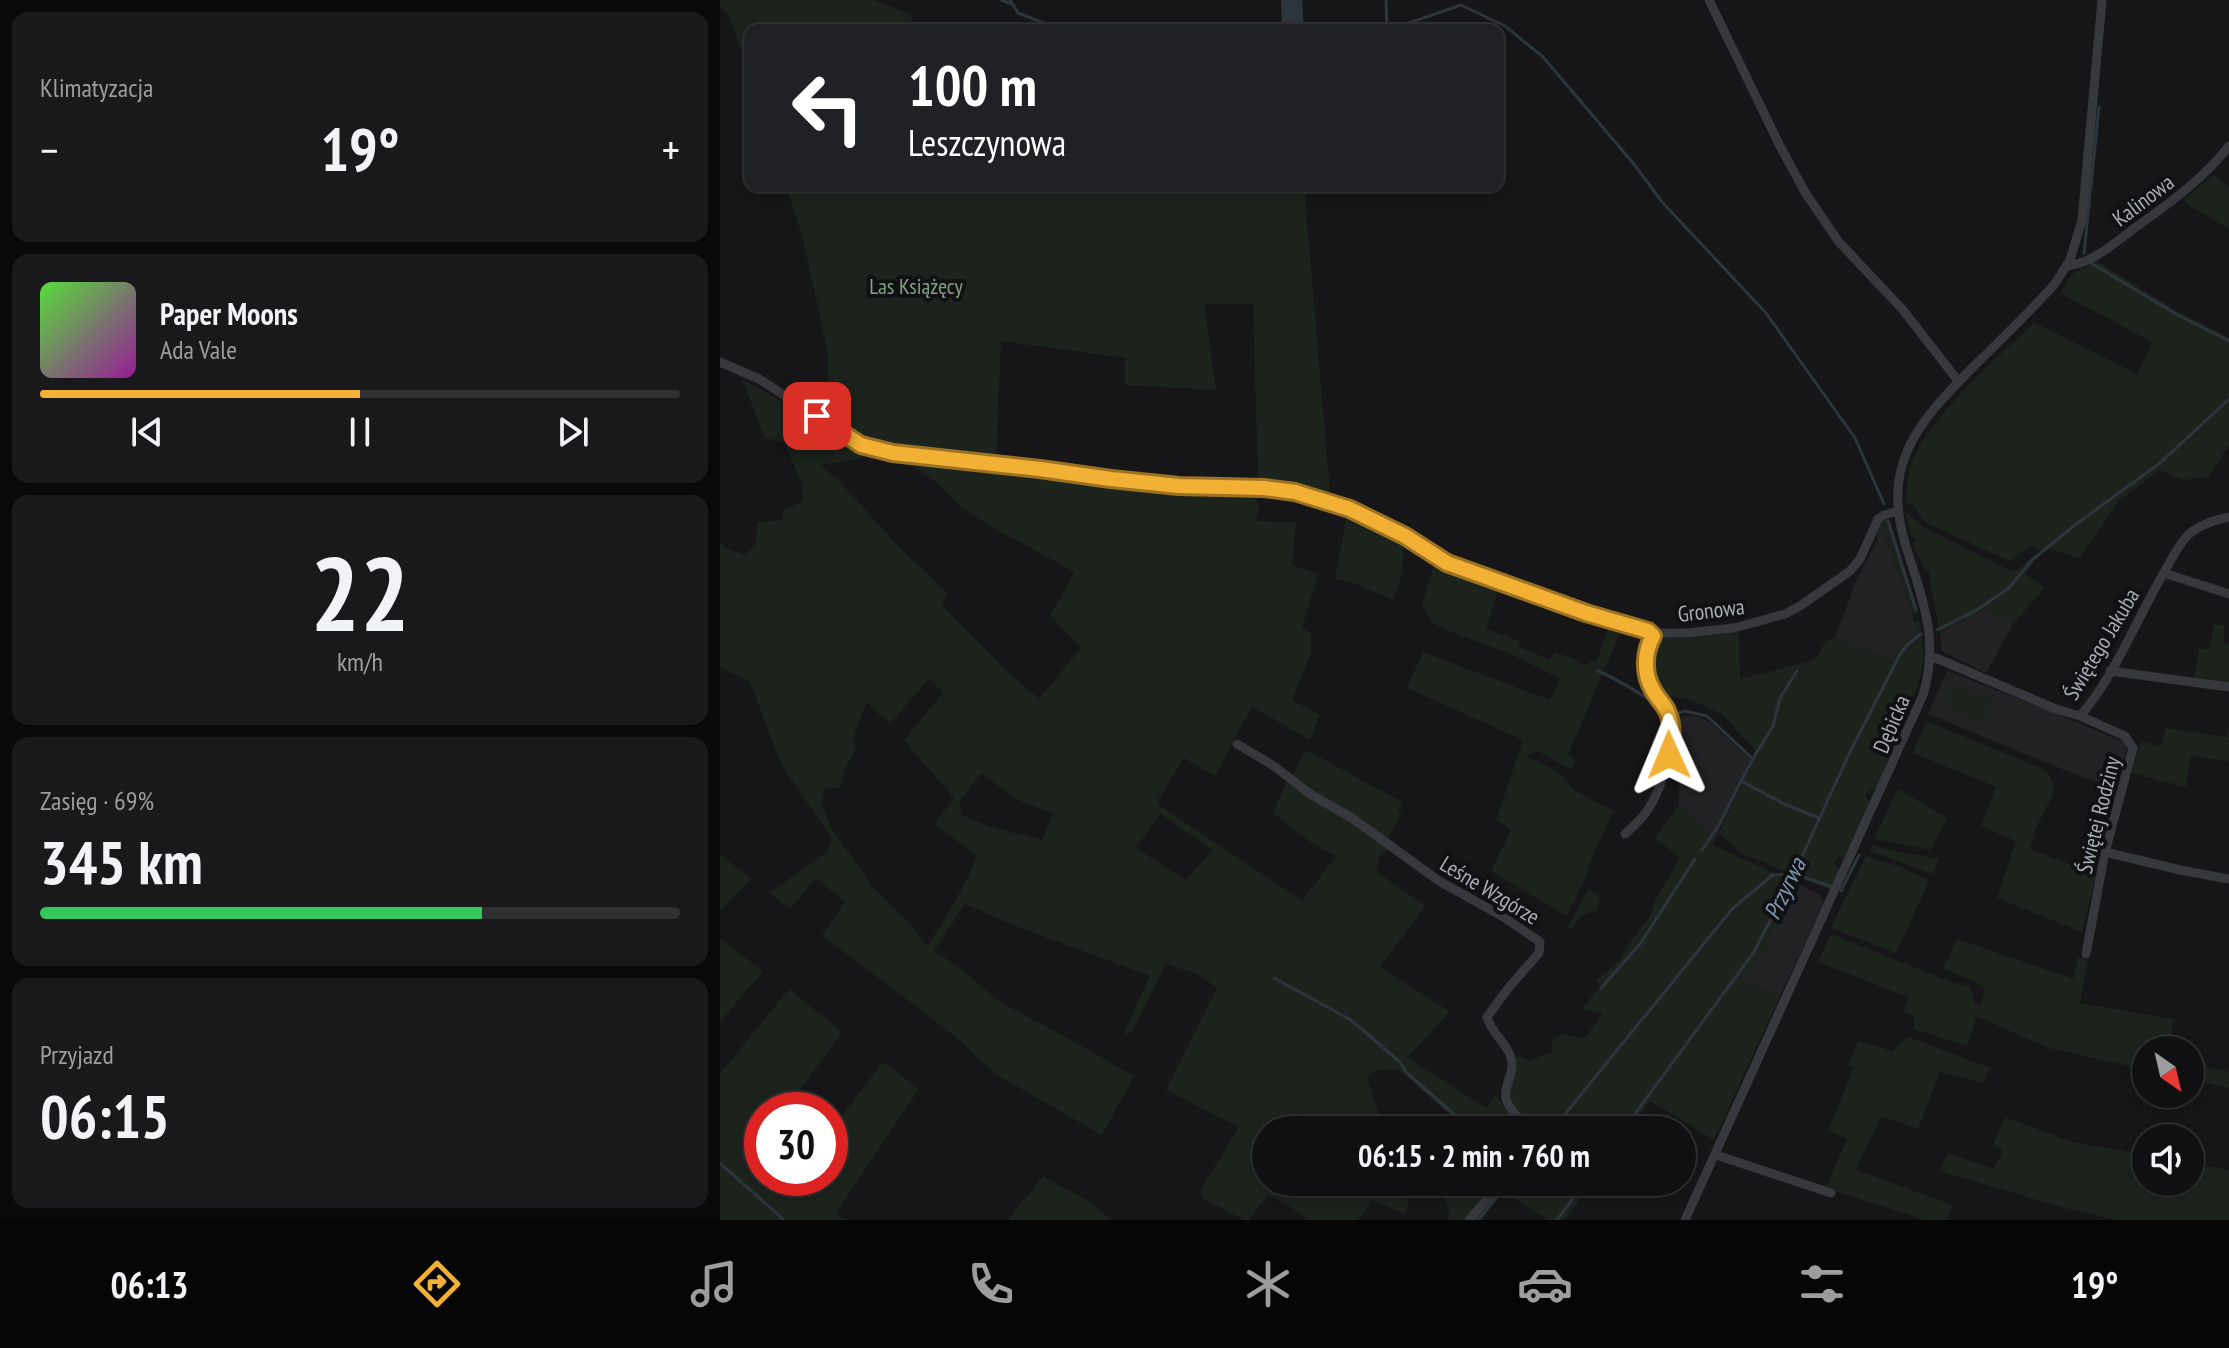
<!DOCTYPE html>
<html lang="pl">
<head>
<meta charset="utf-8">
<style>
	:root { --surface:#101012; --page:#19191b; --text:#f1f3f6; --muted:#9c9d9f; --line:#303032; --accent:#f2b134 }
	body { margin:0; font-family:"PT Sans Narrow",sans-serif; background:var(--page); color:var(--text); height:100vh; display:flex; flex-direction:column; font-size:30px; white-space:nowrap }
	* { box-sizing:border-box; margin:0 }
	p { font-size:26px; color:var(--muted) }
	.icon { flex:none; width:44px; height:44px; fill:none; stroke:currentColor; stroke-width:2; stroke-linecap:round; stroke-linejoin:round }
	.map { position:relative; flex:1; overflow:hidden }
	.sheet { display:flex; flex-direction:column; gap:12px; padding:12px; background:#09090a; width:720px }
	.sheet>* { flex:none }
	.banner { position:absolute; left:24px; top:24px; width:760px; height:168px; border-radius:16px; box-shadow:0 4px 12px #0003,0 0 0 2px var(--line); background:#202124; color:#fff; overflow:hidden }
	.needle { width:52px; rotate:146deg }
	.buttons { position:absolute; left:1412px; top:1036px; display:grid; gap:16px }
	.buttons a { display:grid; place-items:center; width:72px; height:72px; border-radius:50%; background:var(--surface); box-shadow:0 4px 12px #0003,0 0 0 2px var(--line); font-size:40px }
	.speed { position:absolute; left:24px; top:1092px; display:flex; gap:16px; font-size:40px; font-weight:700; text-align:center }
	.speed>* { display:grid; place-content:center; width:104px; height:104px; border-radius:50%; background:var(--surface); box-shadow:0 4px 12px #0003,0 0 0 2px var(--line); line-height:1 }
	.speed .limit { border:12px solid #d22; background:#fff; color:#111 }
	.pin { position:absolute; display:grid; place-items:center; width:68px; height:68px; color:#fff; margin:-34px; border-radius:16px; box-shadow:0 4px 12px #0006 }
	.me { position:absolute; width:88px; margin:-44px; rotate:359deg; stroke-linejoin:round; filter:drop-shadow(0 0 6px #0008) }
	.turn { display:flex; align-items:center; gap:28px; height:168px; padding:0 32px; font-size:36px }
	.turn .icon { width:104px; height:104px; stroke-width:2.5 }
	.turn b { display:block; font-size:56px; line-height:68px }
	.big { font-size:60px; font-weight:800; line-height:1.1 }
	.sheet .tile { flex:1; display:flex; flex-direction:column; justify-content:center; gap:12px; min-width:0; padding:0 28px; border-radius:16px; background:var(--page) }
	.sheet .dial { align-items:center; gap:0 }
	.dial b { font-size:104px; line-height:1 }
	.song { display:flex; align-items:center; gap:24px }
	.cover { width:96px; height:96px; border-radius:12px; background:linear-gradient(135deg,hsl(110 70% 55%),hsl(300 70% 35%)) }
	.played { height:8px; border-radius:4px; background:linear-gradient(90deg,var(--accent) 50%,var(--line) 50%) }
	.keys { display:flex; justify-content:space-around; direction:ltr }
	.heat { display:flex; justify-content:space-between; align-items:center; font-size:44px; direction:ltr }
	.charge { height:12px; border-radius:6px; background:linear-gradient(90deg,#34c759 69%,var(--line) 0) }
	.trip { position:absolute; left:532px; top:1116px; width:444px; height:80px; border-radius:40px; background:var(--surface); box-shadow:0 4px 12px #0003,0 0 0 2px var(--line); font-weight:800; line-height:80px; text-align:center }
	.tab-bar { display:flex; height:128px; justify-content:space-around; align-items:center; background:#060607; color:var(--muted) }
	.tab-bar .icon { width:56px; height:56px }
	.tab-bar .selected { color:var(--accent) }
	.tab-bar b { font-size:36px; color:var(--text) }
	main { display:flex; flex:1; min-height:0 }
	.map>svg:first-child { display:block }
	.built { fill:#222225 }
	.green { fill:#1c231d; fill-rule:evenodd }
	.water { fill:#2c353c }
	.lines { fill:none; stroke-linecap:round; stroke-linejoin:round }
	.stream { stroke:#2c353c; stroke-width:3 }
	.minor { stroke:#37383d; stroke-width:9 }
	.route-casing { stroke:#9d7322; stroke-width:20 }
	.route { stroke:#f2b134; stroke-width:14 }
	.labels { text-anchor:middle; stroke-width:8; stroke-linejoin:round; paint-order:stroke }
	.street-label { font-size:22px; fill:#a8adb8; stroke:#111113 }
	.park-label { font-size:22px; fill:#7fa381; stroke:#111113 }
	.water-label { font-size:24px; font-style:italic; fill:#7f9bb3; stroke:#111113 }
</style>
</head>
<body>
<main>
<section class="sheet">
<div class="tile"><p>Klimatyzacja</p>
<div class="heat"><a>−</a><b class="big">19°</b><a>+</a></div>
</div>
<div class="tile">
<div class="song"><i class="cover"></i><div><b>Paper Moons</b><p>Ada Vale</p></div></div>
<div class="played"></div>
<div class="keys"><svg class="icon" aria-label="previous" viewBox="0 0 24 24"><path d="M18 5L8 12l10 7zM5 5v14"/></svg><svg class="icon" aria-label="pause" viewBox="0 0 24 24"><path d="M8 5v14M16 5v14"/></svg><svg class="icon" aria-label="next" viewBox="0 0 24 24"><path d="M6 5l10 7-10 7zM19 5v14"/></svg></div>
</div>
<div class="tile dial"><b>22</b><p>km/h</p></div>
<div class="tile"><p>Zasięg · 69%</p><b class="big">345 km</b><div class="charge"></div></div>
<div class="tile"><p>Przyjazd</p><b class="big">06:15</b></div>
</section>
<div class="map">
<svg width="1509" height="1220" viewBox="0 0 1509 1220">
	<rect width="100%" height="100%" fill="#161618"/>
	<g class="built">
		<polygon points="1160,526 1164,533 1191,609 1197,634 1182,644 1173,660 1115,638 1136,581 1158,539 1155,533"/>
		<polygon points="1267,608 1273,615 1293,624 1266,673 1222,651 1220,632 1241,623"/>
		<polygon points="1227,671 1340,715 1406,743 1407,748 1396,789 1347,771 1208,714"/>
		<polygon points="967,715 979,717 990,722 1031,760 1021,787 994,840 959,805 960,745 954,731 954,719"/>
		<polygon points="1073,882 1099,894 1102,898 1103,905 1060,996 1021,980 1044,950"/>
	</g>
	<g class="green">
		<polygon points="0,0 153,0 190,14 196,30 30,30 30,77 10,18 0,6"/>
		<polygon points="1494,175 1509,187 1509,229 1469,205 1464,199"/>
		<polygon points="66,186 584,186 610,492 538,478 533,304 484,304 496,390 405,385 405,358 281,341 276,457 158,444 143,438 107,414 108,353 82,235"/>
		<path d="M1377 261 1454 309 1509 338V445L1488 477 1463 480 1440 470 1400 500 1359 558 1324 547 1320 550 1311 546 1289 561 1205 522 1193 505 1186 503C1187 493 1187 482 1189 472 1201 423 1277 359 1314 322L1417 374 1432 342 1340 293 1352 274Z"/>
		<path d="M22 379 99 422 123 441 147 454C133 464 117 461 101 465L120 482 181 549 229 594 222 603 226 609 287 672 319 699 361 648 330 615 355 572 279 531 241 507 215 481 197 469 193 462H231L310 471 337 478 455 490 529 493 540 505 535 521 576 522 572 565 598 574 582 628 591 633V653L572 700 600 715 590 740 533 707 514 739 495 776 464 758 438 800 439 805 582 901 616 856 592 843 553 813 567 781 643 829 668 849 660 855 656 871 705 906 660 967 730 1012 687 1057 766 1108 776 1096 803 1130H741L729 1114 678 1069 654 1071 647 1078 664 1130H546V1182H668L689 1201 685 1214 651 1200 645 1212 637 1220H589L565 1203 549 1196 539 1206 529 1220H525L484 1199 479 1192 519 1127 446 1090 497 988 477 974 446 964 411 1033 403 1034 430 976 298 927 245 904 214 951 240 968 281 1003 337 1032 414 1076 382 1135 277 1075 237 1038 102 935 125 902 96 878 70 909 50 893 107 852 112 839 61 764 30 682 0 667V541L4 548 25 555 36 544 37 522 63 520V510L83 501 82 484 64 442 45 438ZM209 678 223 693 184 740 234 798 214 824 257 856C244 888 226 918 207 946L191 924 152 886 112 829 101 803 105 787 120 788 125 769 136 747 133 740 146 702 170 724ZM261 773 298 800 333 814 322 840 271 827 241 815 240 800ZM440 814 493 850 466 880 416 848Z"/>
		<polygon points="1186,512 1203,527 1293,572 1297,570 1310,559 1314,562 1305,574 1325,587 1293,624 1273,615 1266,608 1241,623 1220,632 1210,582 1211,580 1209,572 1205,569 1192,543 1196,541 1195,537 1191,537"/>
		<polygon points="627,515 652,524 684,541 682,575 673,600 636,584 615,579"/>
		<polygon points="1165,520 1170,521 1198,610 1193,614 1164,533 1160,527 1155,533 1161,521"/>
		<polygon points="715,562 769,585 779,586 766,629 800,641 799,647 828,659 836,653 854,658 863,665 877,660 889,626 901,630 848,755 856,761 850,769 818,751 808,755 807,759 816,760 842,775 853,789 893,811 867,870 869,871 847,916 771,871 791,830 776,820 803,740 687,688 703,652 830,700 840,678 786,652 731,632 713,623 702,605"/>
		<polygon points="1194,622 1200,622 1204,656 1198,686 1177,737 1174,752 1157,788 1154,790 1149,789 1145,796 1151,803 1128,855 1122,858 1118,857 1114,864 1118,867 1119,873 1110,890 1021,853 999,833 1021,787 1035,750 1002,714 973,701 942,694 935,688 929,666 930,652 937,637 970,638 1019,632 1020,679 1095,660 1105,642 1115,638 1173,660 1182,644 1197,634"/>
		<polygon points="1494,624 1504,626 1504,642 1509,644 1509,684 1474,679 1479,648 1489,650"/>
		<polygon points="1233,683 1273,700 1263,723 1224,706"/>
		<path d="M1206 721 1325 770C1342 789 1329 800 1321 818 1316 827 1313 839 1310 849L1376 875 1362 932 1277 898 1296 841 1261 826 1276 787 1193 753Z"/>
		<polygon points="1509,726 1509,761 1470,756 1466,787 1411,773 1421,741 1441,746 1446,728 1507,737"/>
		<polygon points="586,750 682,802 678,811 682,813 666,841 645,821 581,785 572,776"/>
		<polygon points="1178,789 1227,818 1210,850 1154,839"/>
		<path d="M959 805 994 840 993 845 1073 882 1044 950 1022 980 1060 996 994 1140 930 1101 909 1130H811C785 1097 786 1098 795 1058L800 1056 809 1061 833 1051 831 1042 841 1034 865 1038 883 1013 862 1009 881 986 875 981 897 963 920 928 929 919 935 900 960 858 935 838Z"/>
		<polygon points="1152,845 1160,848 1219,859 1212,874 1150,851"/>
		<polygon points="0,854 31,879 0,911"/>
		<polygon points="1146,856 1183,868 1209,881 1176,953 1111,928"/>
		<polygon points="869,889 880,896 877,910 860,916 852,929 848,926"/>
		<polygon points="1111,934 1231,982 1250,986 1255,1005 1261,1004 1265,989 1254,981 1223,969 1237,939 1353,979 1358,957 1368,960 1360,1003 1453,1019 1451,1044 1477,1050 1480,1066 1509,1072 1509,1088 1470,1080 1470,1050 1426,1050 1426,1070 1325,1047 1257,1016 1247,1046 1194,1029 1194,1016 1183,1011 1188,997 1098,962"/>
		<polygon points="0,938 43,971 0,1022"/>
		<polygon points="69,989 122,1032 65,1110 42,1110 42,1178 110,1178 110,1131 163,1062 199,1089 115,1214 127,1220 0,1220 0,1074"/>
		<polygon points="1189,1037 1270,1068 1264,1083 1220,1072 1198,1129 1161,1116 1136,1170 1233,1205 1227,1220 1205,1220 1106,1188 1127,1139 1108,1131 1134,1067 1128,1065 1138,1041 1172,1051"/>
		<polygon points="1285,1117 1352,1142 1426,1155 1426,1182 1470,1182 1470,1163 1509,1170 1509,1220 1396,1220 1341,1207 1220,1171 1228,1153 1274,1169 1283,1150 1273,1145"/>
		<polygon points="323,1176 368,1201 392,1220 288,1220"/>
		<polygon points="731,1182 773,1182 775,1187 746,1220 728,1220 729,1211 723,1192"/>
		<polygon points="785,1182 873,1182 845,1220 828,1220 784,1192 761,1220 753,1220"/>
	</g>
	<polygon class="water" points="561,0 582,0 584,29 562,30"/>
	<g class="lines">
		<g class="stream">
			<polyline points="281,0 292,4"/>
			<polyline points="290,0 298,13 342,30"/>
			<polyline points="666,0 667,30"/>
			<polyline points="669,30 741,5 785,26 823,57 913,163 942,202 1046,313 1135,438 1164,504"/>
			<polyline points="1364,253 1379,107"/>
			<polyline points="1371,263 1456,314 1509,341"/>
			<polyline points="1168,521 1196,610"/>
			<polyline points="1217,630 1255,611 1289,588 1312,560 1355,525 1440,463 1509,399"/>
			<path d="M878 671C899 680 917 692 937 704"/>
			<polyline points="953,715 965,711 987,716 1033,759 1021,781 1066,805 1099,818"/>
			<polyline points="1033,759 1053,726 1060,698 1077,671"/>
			<polyline points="982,850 999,825 1021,781"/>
			<polyline points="1121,891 1139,855"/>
			<polyline points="554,978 631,1020 679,1061 687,1073 752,1130"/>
			<polyline points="881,988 920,944 975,859"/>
			<polyline points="832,1130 1013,908 1053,875 1074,874 1110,886"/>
			<polyline points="903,1130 1034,952 1074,874 1129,754 1179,656 1187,645 1201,634"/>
			<polyline points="0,1163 64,1220"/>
			<polyline points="758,1220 789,1182"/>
			<polyline points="837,1220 865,1182"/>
		</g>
		<g class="minor">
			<polyline points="989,0 1061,148 1086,194 1119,242 1183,310 1239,382"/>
			<path d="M1347 266C1373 263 1396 242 1416 227 1450 203 1483 179 1509 146"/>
			<polyline points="0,362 39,379 141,445 173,453 320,469 364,477 459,486 544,488 575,492 630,509 685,536 727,563 866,613 928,631 933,636"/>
			<polyline points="1444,573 1509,594"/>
			<path d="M1211 659 1216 658 1336 709 1360 716C1393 679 1417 619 1442 576 1450 563 1458 544 1469 534 1481 524 1495 520 1509 517"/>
			<polyline points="1390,671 1509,687"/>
			<polyline points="1360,716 1405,736 1413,748 1385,852 1366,954"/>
			<path d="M517 744 554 766 590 794 632 818 719 881 782 916 820 942 819 953 790 986 767 1017C771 1032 784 1041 790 1055 797 1071 783 1084 786 1099 789 1111 802 1119 808 1130"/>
			<path d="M905 834C913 827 921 820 927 811 942 789 959 735 947 710 943 703 936 697 932 690 923 673 924 652 933 636L943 633H967L1014 628 1065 614 1080 606 1130 571 1140 559 1158 519 1164 515 1178 511"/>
			<polyline points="1385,852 1460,870 1509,879"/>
			<polyline points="996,1155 1111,1193"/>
			<polyline points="749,1220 782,1182"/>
			<path d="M965 1220 1203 695C1219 642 1204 603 1188 553 1159 466 1195 426 1253 367 1281 340 1308 313 1334 285L1350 260 1362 220 1382 0"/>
		</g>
	</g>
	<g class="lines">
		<defs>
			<path id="route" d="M97 416 141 445 173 453 320 469 391 479 459 486 544 488 575 492 630 509 685 536 727 563 866 613 928 631 933 636C924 652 923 674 933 690 937 698 944 704 947 711 954 725 952 741 949 755"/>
		</defs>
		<use href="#route" class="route-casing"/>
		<use href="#route" class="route"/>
	</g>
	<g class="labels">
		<g class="street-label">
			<text transform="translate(1423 200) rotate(-37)" y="8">Kalinowa</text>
			<text transform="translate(991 610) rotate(-7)" y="8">Gronowa</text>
			<text transform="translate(1381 644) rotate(-59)" y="8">Świętego Jakuba</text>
			<text transform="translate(1171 724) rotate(-67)" y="8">Dębicka</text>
			<text transform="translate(1378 815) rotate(-76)" y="8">Świętej Rodziny</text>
			<text transform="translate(770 890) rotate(31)" y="8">Leśne Wzgórze</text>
		</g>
		<g class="park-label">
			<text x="196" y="294">Las Książęcy</text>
		</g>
		<g class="water-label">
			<text transform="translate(1065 889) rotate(-64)" y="8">Przyrwa</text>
		</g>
	</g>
</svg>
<div class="buttons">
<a><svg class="needle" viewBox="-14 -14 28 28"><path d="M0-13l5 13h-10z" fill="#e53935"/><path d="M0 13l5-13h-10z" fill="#9c9d9f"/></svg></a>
<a><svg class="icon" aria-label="sound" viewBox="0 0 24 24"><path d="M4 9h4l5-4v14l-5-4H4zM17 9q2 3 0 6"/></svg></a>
</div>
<div class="speed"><div class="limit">30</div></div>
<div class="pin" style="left:97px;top:416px;background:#d93025"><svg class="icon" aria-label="arrive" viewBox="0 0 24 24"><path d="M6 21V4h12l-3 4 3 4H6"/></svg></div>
<svg class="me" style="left:949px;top:755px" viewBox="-20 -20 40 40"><path d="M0-17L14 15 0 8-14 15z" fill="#f2b134" stroke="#fff" stroke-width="4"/></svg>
<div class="trip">06:15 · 2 min · 760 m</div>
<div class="banner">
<div class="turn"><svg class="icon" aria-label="left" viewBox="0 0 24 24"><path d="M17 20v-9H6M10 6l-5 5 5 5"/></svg><div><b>100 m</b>Leszczynowa</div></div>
</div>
</div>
</main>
<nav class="tab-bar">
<b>06:13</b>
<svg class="icon selected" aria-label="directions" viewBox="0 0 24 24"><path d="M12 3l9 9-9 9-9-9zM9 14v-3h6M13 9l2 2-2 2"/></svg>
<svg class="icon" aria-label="music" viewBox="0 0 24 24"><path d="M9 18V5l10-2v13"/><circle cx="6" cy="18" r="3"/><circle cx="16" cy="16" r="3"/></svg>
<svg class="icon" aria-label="phone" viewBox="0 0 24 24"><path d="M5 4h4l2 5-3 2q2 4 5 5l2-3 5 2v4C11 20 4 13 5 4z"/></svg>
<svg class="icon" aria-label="climate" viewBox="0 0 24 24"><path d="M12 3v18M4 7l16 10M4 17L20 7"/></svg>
<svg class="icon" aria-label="car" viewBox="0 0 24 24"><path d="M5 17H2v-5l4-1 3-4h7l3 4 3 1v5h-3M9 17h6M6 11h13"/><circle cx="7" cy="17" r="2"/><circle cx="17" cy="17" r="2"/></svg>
<svg class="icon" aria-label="filters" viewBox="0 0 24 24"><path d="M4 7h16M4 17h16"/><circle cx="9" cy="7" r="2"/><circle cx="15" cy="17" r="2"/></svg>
<b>19°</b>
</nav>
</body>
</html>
